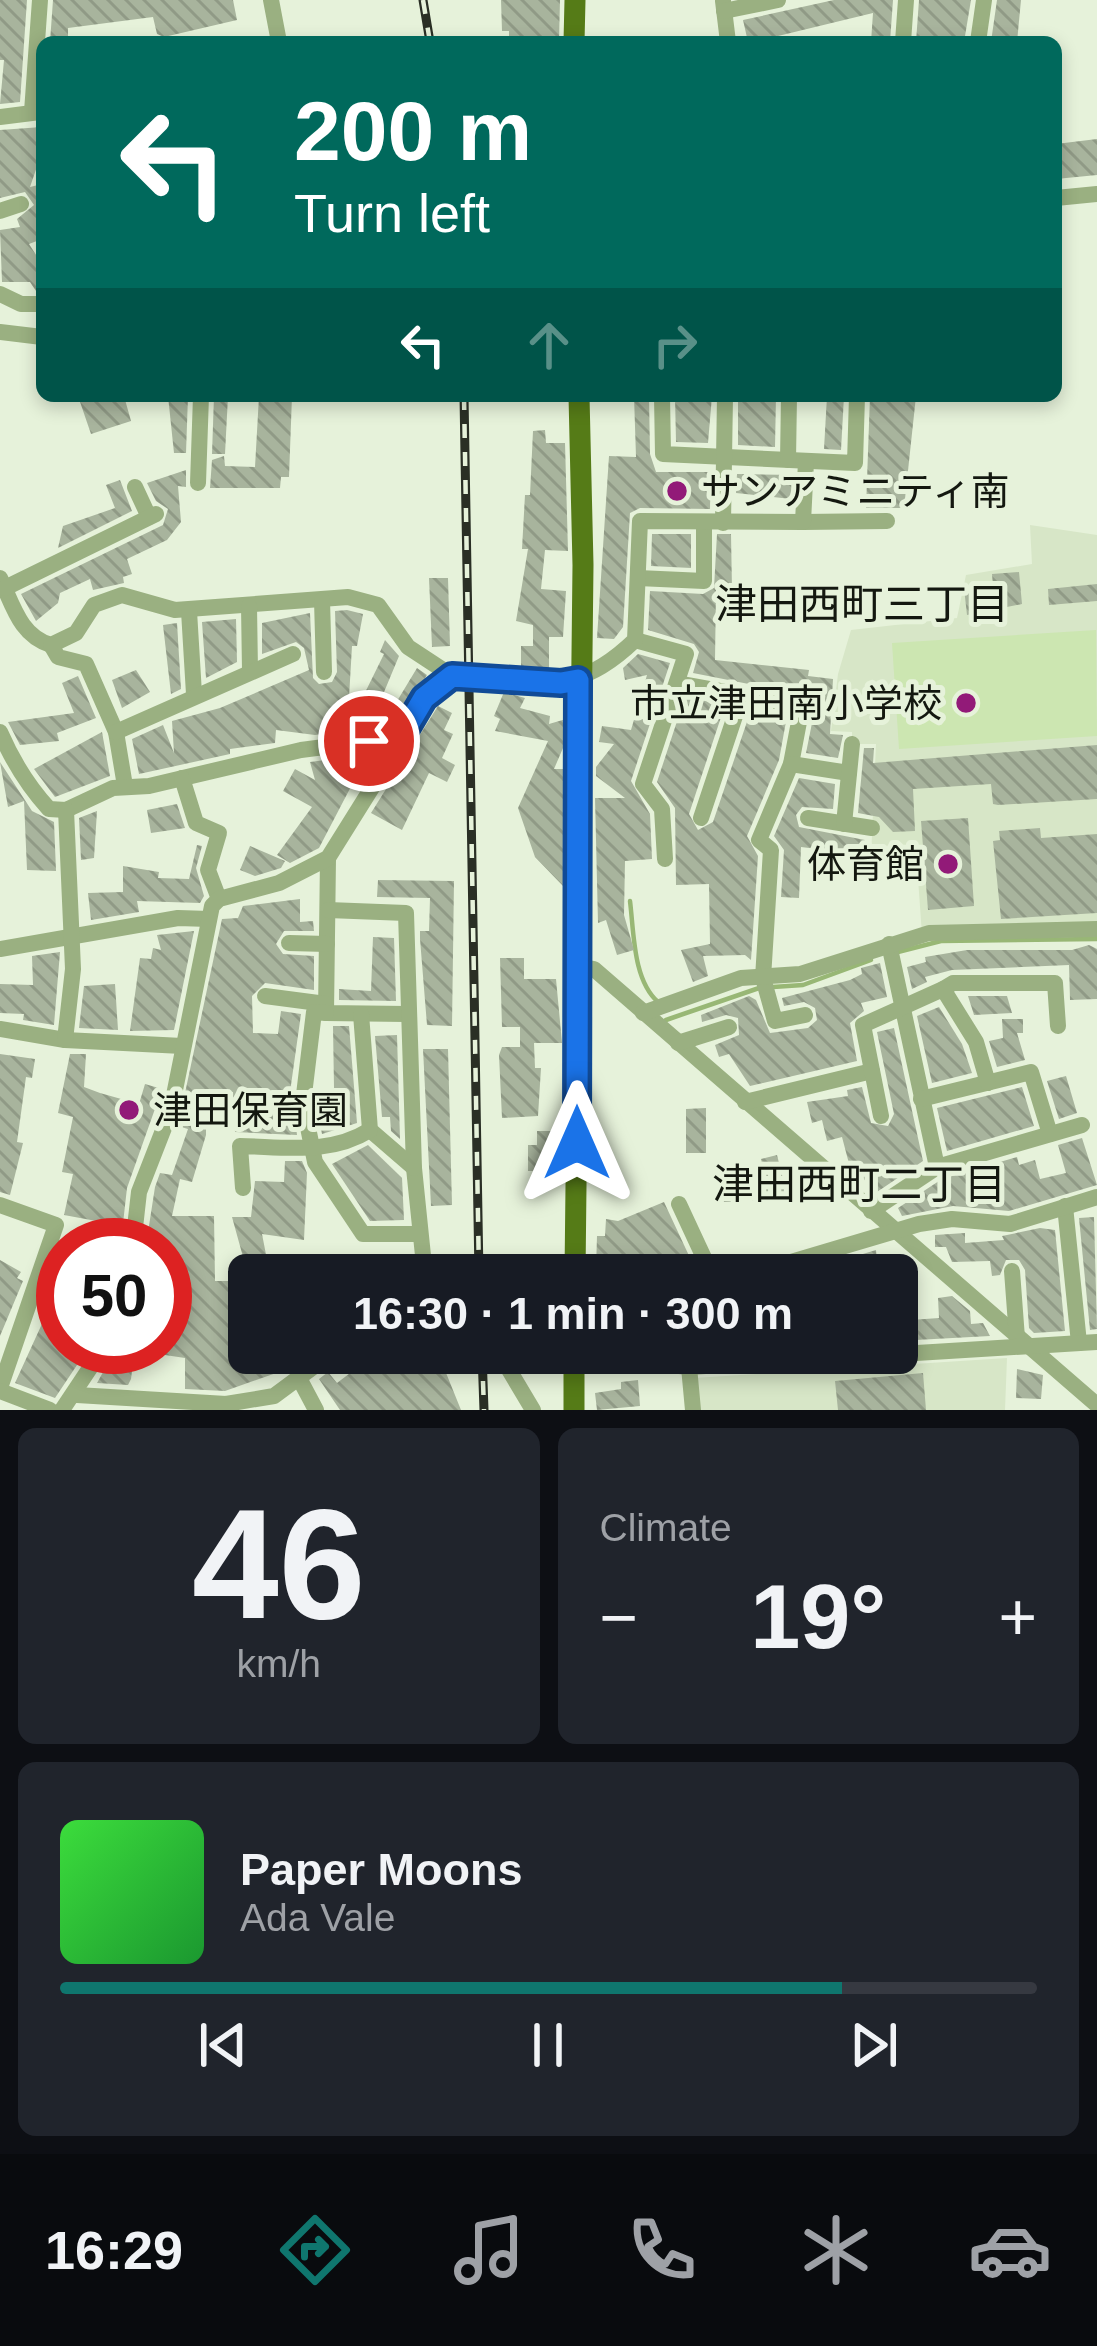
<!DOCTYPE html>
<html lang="en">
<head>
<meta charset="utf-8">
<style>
	:root { --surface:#171b24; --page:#20242c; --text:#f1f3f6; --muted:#9ea1a6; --line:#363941; --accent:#0f766e }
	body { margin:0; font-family:Arial,"Noto Sans JP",sans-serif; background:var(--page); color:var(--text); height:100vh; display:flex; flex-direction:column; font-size:45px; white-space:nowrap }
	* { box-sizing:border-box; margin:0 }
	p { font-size:39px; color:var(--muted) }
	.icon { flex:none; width:66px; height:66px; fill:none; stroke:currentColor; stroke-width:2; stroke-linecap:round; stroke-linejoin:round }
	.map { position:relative; height:1410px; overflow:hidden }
	.panel { display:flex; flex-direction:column; gap:18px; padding:18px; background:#0d0f14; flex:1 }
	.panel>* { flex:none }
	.top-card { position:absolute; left:36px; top:36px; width:1026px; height:366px; border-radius:18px; box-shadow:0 6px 18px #0003; background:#00695c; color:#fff; overflow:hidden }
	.speed { position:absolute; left:36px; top:1218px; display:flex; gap:24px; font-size:60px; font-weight:700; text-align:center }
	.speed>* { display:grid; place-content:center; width:156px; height:156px; border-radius:50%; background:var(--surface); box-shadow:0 6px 18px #0003; line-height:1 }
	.speed .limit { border:18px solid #d22; background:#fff; color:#111 }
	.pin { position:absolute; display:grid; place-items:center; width:102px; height:102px; color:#fff; margin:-51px; border:6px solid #fff; border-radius:50%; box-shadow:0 3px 12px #0007 }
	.me { position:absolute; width:132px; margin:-66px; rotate:0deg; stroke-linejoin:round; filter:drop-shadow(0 0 9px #0008) }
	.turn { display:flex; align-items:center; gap:42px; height:252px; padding:0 60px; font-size:54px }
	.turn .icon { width:156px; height:156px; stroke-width:2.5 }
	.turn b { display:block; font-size:84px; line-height:102px }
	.lanes { display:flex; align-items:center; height:114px; padding:0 60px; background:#0003; justify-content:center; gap:60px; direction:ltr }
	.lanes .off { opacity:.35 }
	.big { font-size:90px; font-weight:800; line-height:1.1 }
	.panel .card { flex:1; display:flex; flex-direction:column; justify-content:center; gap:18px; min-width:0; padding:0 42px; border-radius:18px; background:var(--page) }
	.panel .dial { align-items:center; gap:0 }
	.dial b { font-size:156px; line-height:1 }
	.song { display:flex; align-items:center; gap:36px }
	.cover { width:144px; height:144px; border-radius:18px; background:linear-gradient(135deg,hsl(120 70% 55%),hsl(130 70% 35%)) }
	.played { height:12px; border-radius:6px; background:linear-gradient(90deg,var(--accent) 80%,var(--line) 80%) }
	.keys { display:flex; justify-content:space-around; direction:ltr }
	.heat { display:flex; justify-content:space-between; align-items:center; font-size:66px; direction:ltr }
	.panel .tiles { flex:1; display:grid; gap:18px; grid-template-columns:1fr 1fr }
	.card:last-child { grid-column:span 2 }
	.trip { position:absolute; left:228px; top:1254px; width:690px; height:120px; border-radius:18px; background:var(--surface); box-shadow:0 6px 18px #0003; font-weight:800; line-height:120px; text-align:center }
	.tab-bar { display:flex; height:192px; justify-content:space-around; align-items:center; background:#090b0e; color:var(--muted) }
	.tab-bar .icon { width:84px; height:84px }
	.tab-bar .current { color:var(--accent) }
	.tab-bar b { font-size:54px; color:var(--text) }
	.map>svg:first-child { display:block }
	.built { fill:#d7e6c7 }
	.pitch { fill:#cce6b1 }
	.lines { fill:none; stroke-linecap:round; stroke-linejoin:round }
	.stream { stroke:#98b775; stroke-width:4.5 }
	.building { fill:url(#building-back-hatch) }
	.minor { stroke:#9ab081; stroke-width:16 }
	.major { stroke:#557b17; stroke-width:21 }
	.rail-casing { stroke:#2a2f25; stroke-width:9 }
	.rail { stroke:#e6f2da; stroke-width:4.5; stroke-dasharray:14; stroke-linecap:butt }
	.route-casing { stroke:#114b97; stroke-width:30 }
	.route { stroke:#1a73e8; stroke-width:21 }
	.poi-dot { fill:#921a78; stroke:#e6f2da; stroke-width:4.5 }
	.labels { text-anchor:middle; stroke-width:10; stroke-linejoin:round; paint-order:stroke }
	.poi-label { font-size:39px; fill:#141810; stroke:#e6f2da; text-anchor:start }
	.neighbourhood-label { font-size:42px; fill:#141810; stroke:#e6f2da }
</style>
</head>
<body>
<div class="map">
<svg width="1097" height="1410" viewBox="0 0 1097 1410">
	<defs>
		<pattern id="building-back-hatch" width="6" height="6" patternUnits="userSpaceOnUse" patternTransform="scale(3)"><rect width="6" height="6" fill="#a8b49d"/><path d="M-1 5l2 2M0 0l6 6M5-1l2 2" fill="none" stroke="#909a86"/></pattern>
	</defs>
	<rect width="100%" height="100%" fill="#e6f2da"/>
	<g class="built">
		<polygon points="1030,525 1097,535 1097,929 922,935 917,864 871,858 876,744 852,744 852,732 831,731 838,674 851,630 957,618 966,575 1032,564"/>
		<polygon points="1007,1358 1005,1410 697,1410 694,1378"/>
	</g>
	<polygon class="pitch" points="1096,630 1097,736 899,749 892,643"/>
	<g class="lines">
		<g class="stream">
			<path d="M630 901C634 933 633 980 658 1002"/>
			<polyline points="894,953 941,941 1097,939"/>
			<polyline points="773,987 803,985 871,960"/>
			<polyline points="666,1020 762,987"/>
		</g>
	</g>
	<g class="building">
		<polygon points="0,0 27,0 20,102 0,104 4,60 0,60"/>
		<polygon points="53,0 233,0 237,20 164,37 157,34 153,17 68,28 68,42 50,42"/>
		<polygon points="501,0 560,0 559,42 509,39 509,31 502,31"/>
		<polygon points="834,0 893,0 890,42 871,42 873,13 778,36 779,42 748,42 743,20"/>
		<polygon points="919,0 971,0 964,42 916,42"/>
		<polygon points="997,0 1021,0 1017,42 991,42"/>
		<polygon points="42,127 42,152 30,187 42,184 42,239 29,244 42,264 42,291 36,291 30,282 2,282 0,230 20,227 17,219 34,205 25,192 0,198 0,130"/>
		<polygon points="1097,139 1097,175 1056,179 1056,144"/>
		<polygon points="78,396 124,396 131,421 91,434"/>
		<polygon points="168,396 188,396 186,453 174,453"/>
		<polygon points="214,396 228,396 225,454 212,454"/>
		<polygon points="259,396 292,396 289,477 281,477 280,488 210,488 212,460 224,456 225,466 255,467"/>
		<polygon points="634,396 649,396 650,454 656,472 711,472 710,509 640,508 630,513 623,627 614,639 597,638 609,456 636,457"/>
		<polygon points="675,396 712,396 708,443 676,442"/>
		<polygon points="738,396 776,396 775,447 738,445"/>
		<polygon points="827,396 844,396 841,450 824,449"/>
		<polygon points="870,396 916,396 904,508 866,508"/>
		<polygon points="545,430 546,443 565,443 568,551 545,550 541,589 566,591 563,637 549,637 549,669 521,668 521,646 533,646 533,625 516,621 528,549 522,549 525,495 530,495 533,431"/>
		<polygon points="186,470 186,487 178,486 181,522 167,540 127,559 132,574 123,577 124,583 93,590 90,579 60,593 58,603 36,621 21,594 163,525 168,509 156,501 147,483"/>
		<polygon points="737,474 793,475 791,499 736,493"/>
		<polygon points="120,480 132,511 58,548 63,526 115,508 106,485"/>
		<polygon points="652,534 691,534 691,568 651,566"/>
		<polygon points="717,534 731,534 732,590 716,590 715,660 809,670 808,676 833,679 830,734 843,735 838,758 806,753 815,708 809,696 693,673 699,652 694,644 648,630 650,591 703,594 714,588"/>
		<polygon points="1019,572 1022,604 967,615 964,588 993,586 992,574"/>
		<polygon points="429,578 448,578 450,646 432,647"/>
		<polygon points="1097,584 1097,601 1049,605 1048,589"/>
		<polygon points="347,610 363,614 357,646 352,646 348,715 354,705 354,715 384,654 380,652 385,640 399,656 372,721 382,726 417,668 427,675 396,725 315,735 276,730 275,743 230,749 230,754 139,774 132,739 163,725 174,753 172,721 220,708 309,670 304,648 296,642 262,654 262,623 310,613 313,678 319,684 332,682 337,672 335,611"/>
		<polygon points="236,619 237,662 206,678 202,622"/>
		<polygon points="177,623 181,689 171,694 163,625"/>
		<polygon points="638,654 670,663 631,781 650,814 652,859 625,861 624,915 634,950 617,955 606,920 598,923 595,798 625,798 596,776 596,767 614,744 599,742 602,726 631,730 647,675 625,680 623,668"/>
		<polygon points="136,670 150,692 122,708 112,680"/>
		<polygon points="78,676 96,718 57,733 59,741 20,745 8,722 74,713 62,683"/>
		<polygon points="504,692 525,698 520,708 550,716 549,724 566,719 566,741 554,769 566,769 564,887 535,857 518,808 548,741 495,731 500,719 494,716"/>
		<polygon points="685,697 725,705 689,814 698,830 713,822 751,710 787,716 779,760 747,836 758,856 751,960 745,955 703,956 708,976 693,982 681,950 710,944 709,884 676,885 675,808 657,782"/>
		<polygon points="438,706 452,713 444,730 453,734 442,758 455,765 447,782 429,773 402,830 371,813"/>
		<polygon points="102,732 110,776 55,797 34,769"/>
		<polygon points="1097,745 1097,799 998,805 993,804 991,784 913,789 915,831 893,832 879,817 858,813 864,748 874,748 873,763"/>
		<polygon points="379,753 363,778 357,775 319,848 290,863 277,855 312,807 283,791 295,769 315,780 310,762"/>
		<polygon points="0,762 32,811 54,822 56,871 27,870 24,801 8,807"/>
		<polygon points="799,778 835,784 833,809 802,807 796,815 799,827 865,840 864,845 859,854 801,847 799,898 781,897 784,850 774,836"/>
		<polygon points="177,804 185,828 151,833 147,810"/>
		<polygon points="97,811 94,858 81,860 79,818"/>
		<polygon points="968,818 974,906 928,910 921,821"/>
		<polygon points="1040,828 1041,838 1097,834 1097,913 1001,919 993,841 1000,840 999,831"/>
		<polygon points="197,845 202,846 196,868 204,896 200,903 137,901 139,912 91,920 88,893 123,892 123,866 159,872 158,878 189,879"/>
		<polygon points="250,846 285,861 281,868 255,876 240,870"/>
		<polygon points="378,880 454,881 452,1026 427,1025 420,939 420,931 429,931 430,898 377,897"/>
		<polygon points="300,899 300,922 313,921 314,931 284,931 276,944 283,954 314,956 314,990 265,983 252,996 253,1033 278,1034 281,1011 301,1014 291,1085 297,1135 235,1132 233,1092 204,1089 197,1115 206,1118 206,1135 192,1182 180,1179 172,1216 214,1216 215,1281 234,1281 232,1335 249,1331 249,1353 311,1353 282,1371 225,1391 185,1389 185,1358 165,1355 165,1245 146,1245 155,1187 160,1173 172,1175 188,1129 178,1126 222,919 238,918 243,906"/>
		<polygon points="194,931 174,1030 130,1031 140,958 151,959 153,948 161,950 157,935"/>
		<polygon points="373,937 394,938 396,1001 339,1000 339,989 371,991"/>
		<polygon points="1089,945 1097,949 1097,999 1070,1000 1069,965 952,970 925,977 927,982 912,989 907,967 926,962 925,957 967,950 1072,950"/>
		<polygon points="60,952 54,1025 23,1020 24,1014 0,1013 0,984 33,985 32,956"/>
		<polygon points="500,958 524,958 524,979 556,979 562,1043 534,1043 535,1068 541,1068 538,1116 502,1118 499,1055 502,1047 520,1047 520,1027 502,1027"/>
		<polygon points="880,963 887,997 861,1003 864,1011 850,1023 857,1061 750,1086 729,1054 719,1057 715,1045 739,1035 738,1018 726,1015 702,1022 701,1015 749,996 756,1000 770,1033 808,1028 817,1020 815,1008 804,1002 784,1006 782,998 850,980 862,974 861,968"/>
		<polygon points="115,984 118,1030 79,1028 84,986"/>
		<polygon points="968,996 1007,996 1012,1013 974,1015"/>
		<polygon points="939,1007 962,1044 972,1073 932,1083 917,1016"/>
		<polygon points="1002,1019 1023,1019 1023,1033 1017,1033 1025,1060 997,1067 989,1041 1003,1038"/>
		<polygon points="333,1026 349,1026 357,1123 322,1134 317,1109 323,1108 322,1089 334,1088"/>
		<polygon points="894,1028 923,1161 874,1194 860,1173 852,1175 842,1137 827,1141 822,1120 812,1123 807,1102 848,1096 847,1090 862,1087 871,1123 888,1126 894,1114 877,1032"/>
		<polygon points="397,1035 400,1139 391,1131 390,1117 382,1117 375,1036"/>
		<polygon points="423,1049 448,1049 452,1205 431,1206"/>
		<polygon points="0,1054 35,1059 32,1078 26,1077 17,1142 23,1143 10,1195 0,1192"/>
		<polygon points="70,1054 86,1054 84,1087 100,1093 139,1104 145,1084 162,1089 127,1188 121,1241 103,1236 107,1223 64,1215 73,1174 62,1172 73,1117 58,1113"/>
		<polygon points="1066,1076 1077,1113 1059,1119 1047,1081"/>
		<polygon points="1022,1087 1034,1126 947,1151 937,1108"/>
		<polygon points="706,1108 706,1153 686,1153 686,1109"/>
		<polygon points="537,1131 559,1131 561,1182 552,1182 552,1171 528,1171 528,1145 537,1145"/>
		<polygon points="1082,1138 1097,1185 1009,1211 953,1206 902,1216 898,1208 942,1179 1017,1157 1019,1165 1035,1160 1040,1179 1066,1173 1058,1145"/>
		<polygon points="368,1145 402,1178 404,1220 370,1221 332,1164"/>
		<polygon points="777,1155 788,1199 761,1205 760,1200 724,1202 720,1184 754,1176 753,1170 763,1168 761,1159"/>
		<polygon points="285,1161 302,1161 307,1173 304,1240 262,1234 270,1275 248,1275 232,1217 251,1217 255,1181 284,1182"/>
		<polygon points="664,1202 698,1275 596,1269 597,1236 605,1236 606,1219 618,1221"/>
		<polygon points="1094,1217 1097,1329 1090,1330 1079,1218"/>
		<polygon points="1040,1228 1055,1230 1065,1331 1034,1333 1029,1328 1025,1270 1019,1260 1006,1260 1000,1275 992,1276 990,1261 952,1262 946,1247 935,1247 935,1235 965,1233 965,1243 1004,1240 1002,1236"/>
		<polygon points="876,1250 878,1275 830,1275 830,1264"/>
		<polygon points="0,1260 21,1272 17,1278 23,1281 0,1336"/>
		<polygon points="952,1296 970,1311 971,1324 983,1323 990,1336 897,1341 897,1299 909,1298 911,1320 939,1318 938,1298"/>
		<polygon points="51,1304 63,1309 63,1347 89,1347 55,1398 15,1383"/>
		<polygon points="117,1347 135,1347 131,1379 128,1385 97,1383"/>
		<polygon points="399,1353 438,1353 461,1410 340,1410 319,1379 328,1372 337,1383 358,1367 361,1371"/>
		<polygon points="1017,1369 1043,1375 1041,1399 1016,1398"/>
		<polygon points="923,1373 926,1410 838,1410 835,1381"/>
		<polygon points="638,1380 640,1406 597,1410 595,1393 621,1389 621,1382"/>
	</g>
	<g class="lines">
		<g class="minor">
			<polyline points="271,0 279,42"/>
			<polyline points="723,1 728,42"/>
			<polyline points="724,11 778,0"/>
			<polyline points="903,42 906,0"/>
			<polyline points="978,42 984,0"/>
			<polyline points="32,112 40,0"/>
			<polyline points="0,117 40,112"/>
			<polyline points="1056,198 1097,194"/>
			<polyline points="0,211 21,204"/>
			<polyline points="0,294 21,304 42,304"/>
			<polyline points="0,332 42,337"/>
			<polyline points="662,396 663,454 855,463 857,396"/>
			<polyline points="788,460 789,396"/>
			<polyline points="198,483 201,396"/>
			<polyline points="135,487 149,517"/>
			<polyline points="803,522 887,521"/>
			<polyline points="723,523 725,396"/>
			<path d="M0 578C13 605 20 636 51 645L76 633 94 605 122 595 175 610 348 597 378 605 408 647 443 670 438 682"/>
			<polyline points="638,578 704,581 704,523"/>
			<polyline points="5,588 156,514"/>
			<polyline points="322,600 324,672"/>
			<polyline points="249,606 250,671"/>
			<polyline points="189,611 194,694"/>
			<polyline points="635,640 686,654 643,784 662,809 665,859"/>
			<polyline points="51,645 58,657 86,664 116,732 125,786"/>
			<polyline points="677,683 802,706 791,764 759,840 771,850 763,978 775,1021 805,1015"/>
			<path d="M0 732C13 762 27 785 49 809L66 810 113 788 149 786 301 750 401 737"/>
			<polyline points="116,732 293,654"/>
			<polyline points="791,764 849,773"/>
			<polyline points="182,778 196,823 219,833 208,870 219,899"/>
			<polyline points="701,818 741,698"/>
			<polyline points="808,818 872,828"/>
			<polyline points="844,824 852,744"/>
			<polyline points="328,858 326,1013 406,1014"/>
			<polyline points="328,910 406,913 414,1168 425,1275"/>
			<polyline points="289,943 327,944"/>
			<polyline points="889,944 937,1167"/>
			<polyline points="0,949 178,918 209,919"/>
			<polyline points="578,966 594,969 1097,1405"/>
			<polyline points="943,989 953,983 1055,983 1058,1026"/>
			<polyline points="265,996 326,1004"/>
			<polyline points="326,1013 314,1012 303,1103 315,1162 363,1234 419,1234"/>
			<polyline points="643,1013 741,978 800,974 929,933 1097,929"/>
			<polyline points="361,1014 370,1130 414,1168"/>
			<polyline points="0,1029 65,1040 182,1046"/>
			<polyline points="65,1040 73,969 66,810"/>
			<polyline points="678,1043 729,1027"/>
			<polyline points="921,1099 1031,1072 1050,1134"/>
			<polyline points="745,1102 872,1071"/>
			<polyline points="881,1116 863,1025 943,989 976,1042 988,1083"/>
			<path d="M243 1188 240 1146C286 1147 330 1155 370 1130"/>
			<polyline points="679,1204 712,1275"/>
			<polyline points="0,1205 56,1225 0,1388"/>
			<polyline points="1065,1206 1079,1343"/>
			<polyline points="871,1211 937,1167 1082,1125"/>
			<path d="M133 1245 139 1192 171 1110 212 906 219 899 279 883 328 858 438 682C455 675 467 676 485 678 554 683 582 691 635 640L640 521 803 522 806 462"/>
			<polyline points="1012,1271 1017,1338"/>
			<polyline points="747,1275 919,1224 952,1219 1010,1224 1097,1197"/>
			<polyline points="499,1353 533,1410"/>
			<polyline points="552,1353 689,1367 1097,1342"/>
			<polyline points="689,1367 693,1410"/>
			<polyline points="299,1378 316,1410"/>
			<polyline points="0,1391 50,1410"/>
			<polyline points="77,1395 226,1404 274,1396 332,1353"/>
			<polyline points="62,1410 104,1347"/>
		</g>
		<g class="major">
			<polyline points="574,42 575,0"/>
			<polyline points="575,1275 583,565 579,396"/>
			<polyline points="574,1353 574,1410"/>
		</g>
		<defs>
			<g id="rail">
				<polyline points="423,0 430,42"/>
				<polyline points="464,396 479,1275"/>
				<polyline points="482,1353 484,1410"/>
			</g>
		</defs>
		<use href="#rail" class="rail-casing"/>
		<use href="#rail" class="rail"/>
	</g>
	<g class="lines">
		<defs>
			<polyline id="route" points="369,741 401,737 424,698 452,676 561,683 578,680 577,1143"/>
		</defs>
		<use href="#route" class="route-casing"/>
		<use href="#route" class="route"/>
	</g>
	<g class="poi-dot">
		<circle cx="677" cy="491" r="12"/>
		<circle cx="966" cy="703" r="12"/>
		<circle cx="948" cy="864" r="12"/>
		<circle cx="129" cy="1110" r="12"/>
	</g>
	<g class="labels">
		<g class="poi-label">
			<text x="701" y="505">サンアミニティ南</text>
			<text x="942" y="717" text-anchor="end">市立津田南小学校</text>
			<text x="924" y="878" text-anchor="end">体育館</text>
			<text x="153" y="1124">津田保育園</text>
		</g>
		<g class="neighbourhood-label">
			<text x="862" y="619">津田西町三丁目</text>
			<text x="859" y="1199">津田西町二丁目</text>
		</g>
	</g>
</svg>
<div class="speed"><div class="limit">50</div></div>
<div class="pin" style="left:369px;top:741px;background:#d93025"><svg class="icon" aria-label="arrive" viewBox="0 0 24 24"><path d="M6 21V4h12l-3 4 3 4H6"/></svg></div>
<svg class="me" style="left:577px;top:1143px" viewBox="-20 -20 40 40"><path d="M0-17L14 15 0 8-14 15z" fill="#1a73e8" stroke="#fff" stroke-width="4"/></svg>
<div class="trip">16:30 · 1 min · 300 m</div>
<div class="top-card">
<div class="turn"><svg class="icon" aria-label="left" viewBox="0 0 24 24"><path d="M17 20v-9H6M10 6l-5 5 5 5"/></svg><div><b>200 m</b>Turn left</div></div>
<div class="lanes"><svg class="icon" aria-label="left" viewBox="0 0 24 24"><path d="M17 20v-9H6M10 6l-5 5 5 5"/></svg><svg class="icon off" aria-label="ahead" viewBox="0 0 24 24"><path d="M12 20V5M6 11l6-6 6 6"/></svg><svg class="icon off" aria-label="right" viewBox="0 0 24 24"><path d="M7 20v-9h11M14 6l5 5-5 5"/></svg></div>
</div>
</div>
<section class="panel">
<div class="tiles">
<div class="card dial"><b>46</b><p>km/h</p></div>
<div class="card"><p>Climate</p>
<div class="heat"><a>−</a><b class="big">19°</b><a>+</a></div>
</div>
<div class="card">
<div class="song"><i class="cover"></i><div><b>Paper Moons</b><p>Ada Vale</p></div></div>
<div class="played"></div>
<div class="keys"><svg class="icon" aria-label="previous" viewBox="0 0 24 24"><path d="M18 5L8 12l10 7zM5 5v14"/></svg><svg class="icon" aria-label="pause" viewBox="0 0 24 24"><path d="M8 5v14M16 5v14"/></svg><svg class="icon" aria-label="next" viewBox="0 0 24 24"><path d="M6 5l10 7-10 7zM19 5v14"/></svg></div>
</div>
</div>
</section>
<nav class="tab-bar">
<b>16:29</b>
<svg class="icon current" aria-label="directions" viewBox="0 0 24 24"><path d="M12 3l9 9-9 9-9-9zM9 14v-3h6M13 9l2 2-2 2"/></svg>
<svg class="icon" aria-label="music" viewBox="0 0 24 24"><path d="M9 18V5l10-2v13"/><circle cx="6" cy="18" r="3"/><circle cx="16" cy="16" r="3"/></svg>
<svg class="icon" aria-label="phone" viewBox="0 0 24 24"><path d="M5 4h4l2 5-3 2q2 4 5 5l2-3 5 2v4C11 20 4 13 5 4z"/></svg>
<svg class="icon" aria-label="climate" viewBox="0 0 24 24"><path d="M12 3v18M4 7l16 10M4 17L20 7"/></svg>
<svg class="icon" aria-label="car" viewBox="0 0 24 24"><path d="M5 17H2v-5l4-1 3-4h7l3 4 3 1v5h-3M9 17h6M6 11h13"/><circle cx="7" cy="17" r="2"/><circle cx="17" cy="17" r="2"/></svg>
</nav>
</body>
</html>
